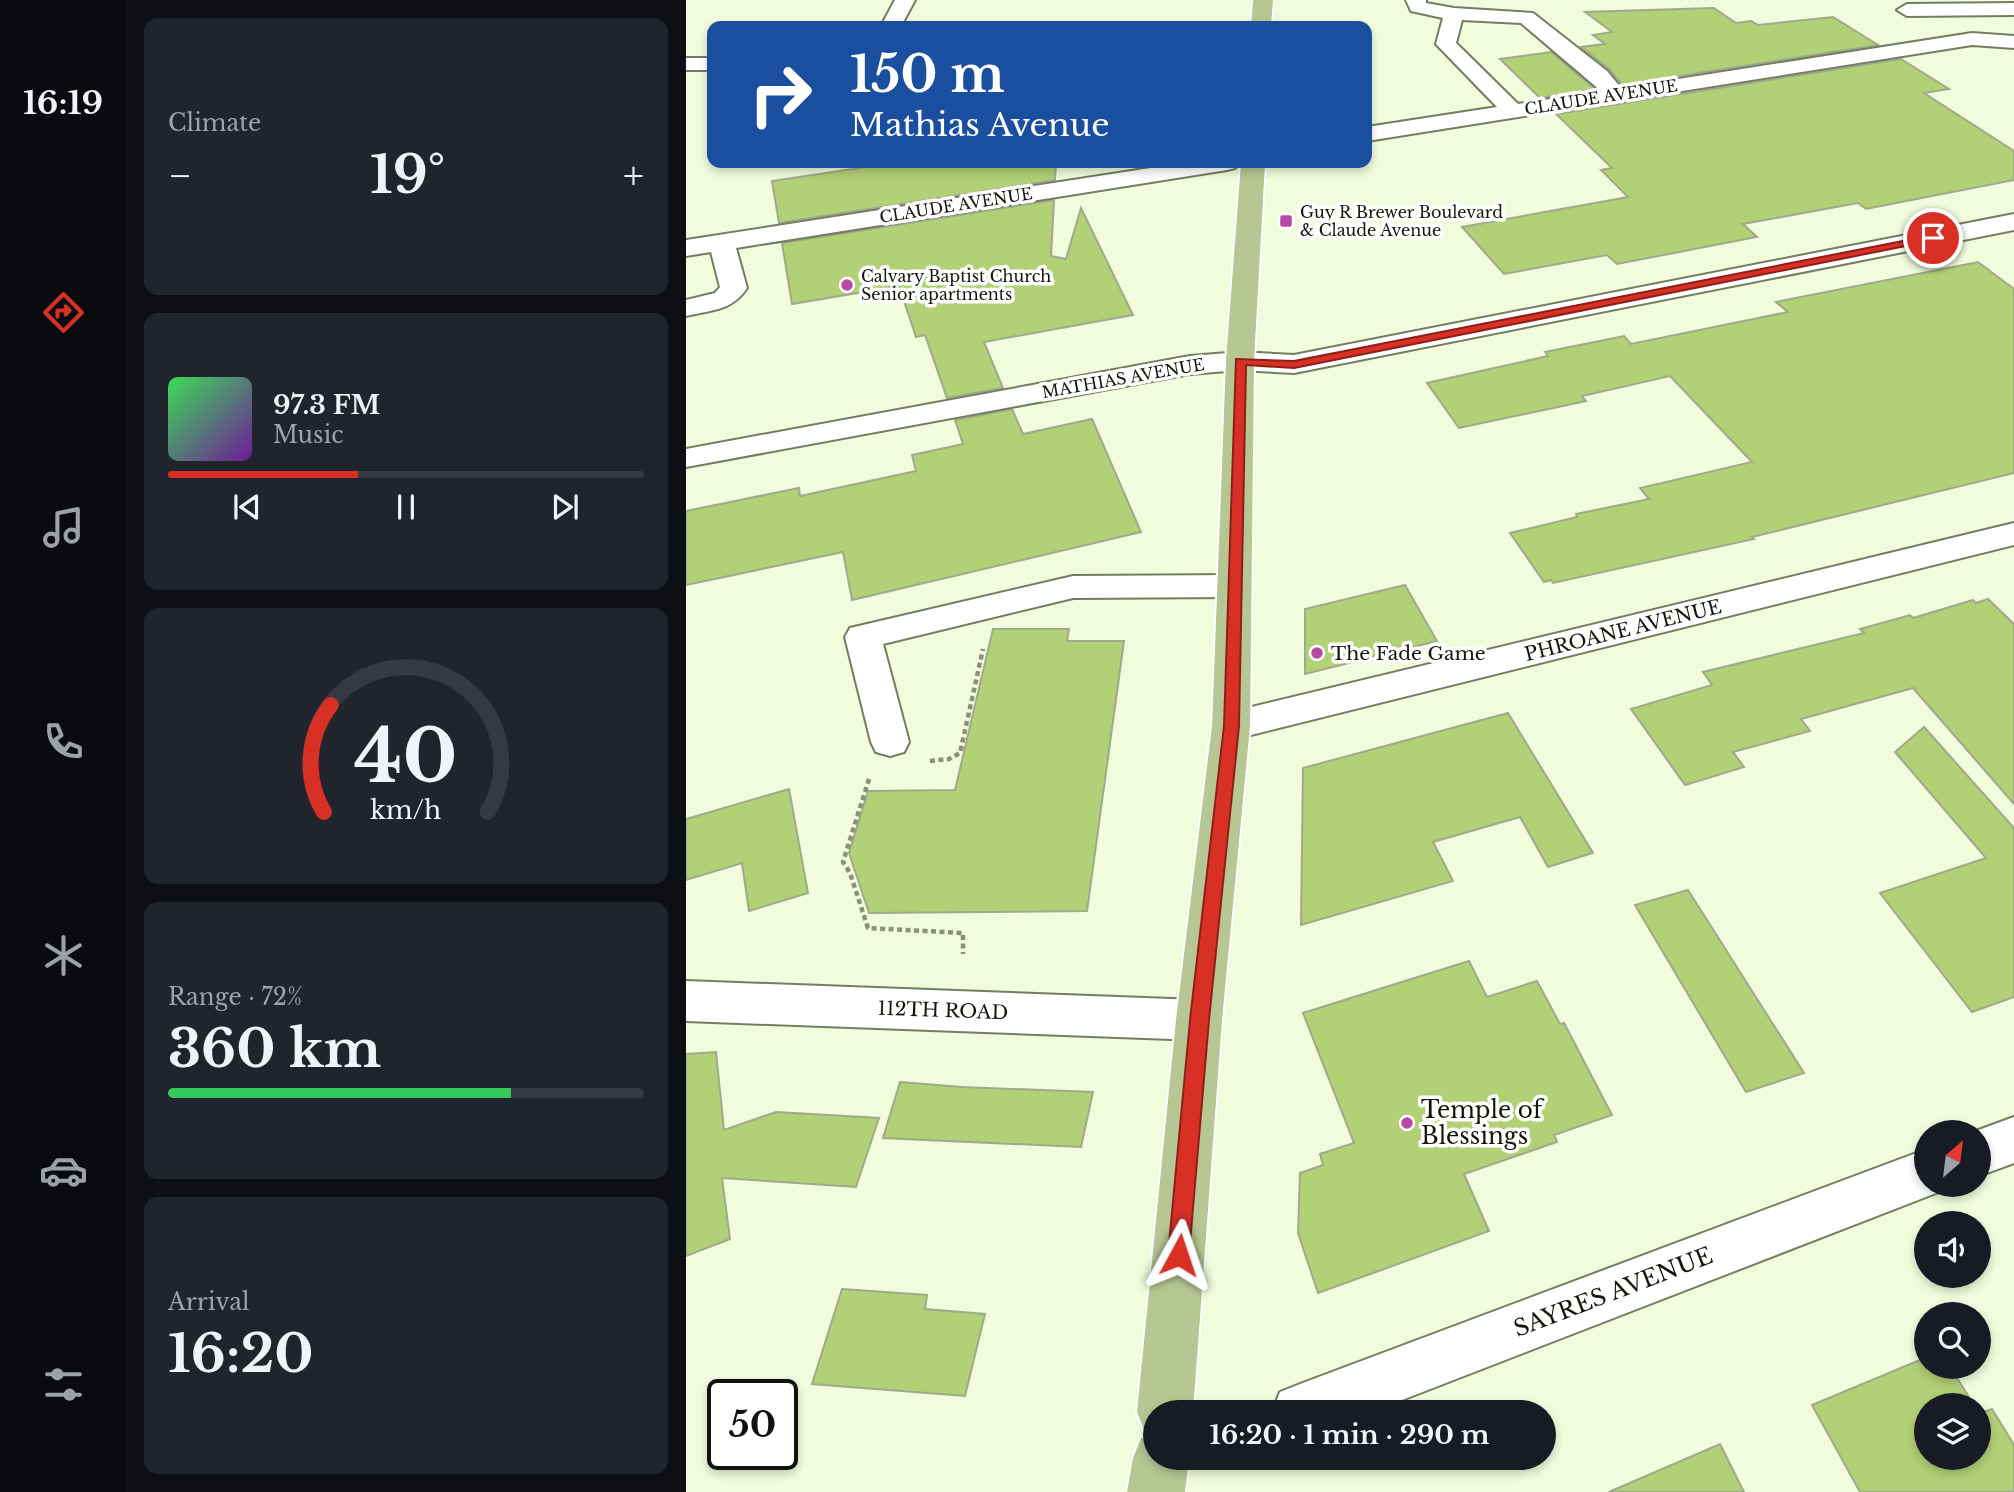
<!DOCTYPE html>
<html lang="en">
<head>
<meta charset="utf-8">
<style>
	:root { --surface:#171b24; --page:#20242c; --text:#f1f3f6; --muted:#9ea1a6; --line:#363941; --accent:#d93025 }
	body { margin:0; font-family:"Libre Baskerville",serif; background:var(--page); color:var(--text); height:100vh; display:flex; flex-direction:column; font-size:26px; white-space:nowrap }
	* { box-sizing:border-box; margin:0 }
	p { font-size:23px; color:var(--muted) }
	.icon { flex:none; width:38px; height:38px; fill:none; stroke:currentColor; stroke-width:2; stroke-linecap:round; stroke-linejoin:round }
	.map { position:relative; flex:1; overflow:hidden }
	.side { display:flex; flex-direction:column; gap:18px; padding:18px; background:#0d0f14; width:560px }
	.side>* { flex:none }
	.top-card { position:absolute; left:21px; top:21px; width:665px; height:147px; border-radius:14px; box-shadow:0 4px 10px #0003; background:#1a4fa0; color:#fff; overflow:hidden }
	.needle { width:46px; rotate:28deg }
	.fabs { position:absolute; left:1228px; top:1120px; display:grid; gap:14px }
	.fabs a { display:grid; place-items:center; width:77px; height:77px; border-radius:50%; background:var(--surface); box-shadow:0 4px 10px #0003; font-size:35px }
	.speed { position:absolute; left:21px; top:1379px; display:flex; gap:14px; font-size:35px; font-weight:700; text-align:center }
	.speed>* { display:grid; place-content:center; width:91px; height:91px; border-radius:50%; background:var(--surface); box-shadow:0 4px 10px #0003; line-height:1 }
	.speed .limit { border:4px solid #111; border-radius:10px; background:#fff; color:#111 }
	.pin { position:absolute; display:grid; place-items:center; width:60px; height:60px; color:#fff; margin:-30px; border:4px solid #fff; border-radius:50%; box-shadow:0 2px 7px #0007 }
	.me { position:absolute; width:77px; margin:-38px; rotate:5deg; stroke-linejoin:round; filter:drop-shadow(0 0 5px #0008) }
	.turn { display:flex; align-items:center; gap:24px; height:147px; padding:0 28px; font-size:32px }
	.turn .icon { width:91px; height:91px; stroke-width:2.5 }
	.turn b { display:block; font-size:49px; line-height:60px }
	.big { font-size:52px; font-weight:800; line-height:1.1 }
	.side .card { flex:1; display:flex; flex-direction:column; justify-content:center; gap:10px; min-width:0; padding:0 24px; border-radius:14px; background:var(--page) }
	.side .dial { align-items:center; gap:0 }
	.dial svg { height:182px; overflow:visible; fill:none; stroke:var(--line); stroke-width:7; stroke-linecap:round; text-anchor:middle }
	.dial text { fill:var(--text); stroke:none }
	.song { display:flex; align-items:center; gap:21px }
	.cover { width:84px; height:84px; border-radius:10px; background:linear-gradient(135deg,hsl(130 70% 55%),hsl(280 70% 35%)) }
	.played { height:7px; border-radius:4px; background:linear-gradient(90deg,var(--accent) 40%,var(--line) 40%) }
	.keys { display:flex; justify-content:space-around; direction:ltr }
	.heat { display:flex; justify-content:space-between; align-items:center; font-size:38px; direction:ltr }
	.charge { height:10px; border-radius:5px; background:linear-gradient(90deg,#34c759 72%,var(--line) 0) }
	.trip { position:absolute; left:457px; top:1400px; width:413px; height:70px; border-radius:35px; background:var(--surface); box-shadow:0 4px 10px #0003; font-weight:800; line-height:70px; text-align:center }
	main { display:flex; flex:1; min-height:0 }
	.dock { display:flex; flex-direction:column; width:126px; justify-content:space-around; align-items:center; background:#090b0e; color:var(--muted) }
	.dock .icon { width:49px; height:49px }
	.dock .current { color:var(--accent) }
	.dock b { font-size:32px; color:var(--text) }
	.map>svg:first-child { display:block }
	.building { fill:#b2d076; stroke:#9eaa8b; stroke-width:2 }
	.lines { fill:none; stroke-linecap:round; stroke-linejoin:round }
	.minor-casing { stroke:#737e60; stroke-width:4 }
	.major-casing { stroke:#fff; stroke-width:4 }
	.path { stroke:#889179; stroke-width:4.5; stroke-dasharray:5 3.5; stroke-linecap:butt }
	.minor { fill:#fff; fill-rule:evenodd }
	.major { fill:#b6c793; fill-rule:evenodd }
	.route { fill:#d93025; stroke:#8d1f18; stroke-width:2 }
	.poi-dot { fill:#b748a6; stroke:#fff; stroke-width:2.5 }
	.labels { text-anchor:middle; stroke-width:7; stroke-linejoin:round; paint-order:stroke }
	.far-street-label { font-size:16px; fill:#13170b; stroke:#fff }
	.far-poi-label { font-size:16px; fill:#13170b; stroke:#fff; text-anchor:start }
	.street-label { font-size:19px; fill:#13170b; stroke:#fff }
	.poi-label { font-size:19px; fill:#13170b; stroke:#fff; text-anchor:start }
	.near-poi-label { font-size:23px; fill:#13170b; stroke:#fff; text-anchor:start }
	.near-street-label { font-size:23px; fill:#13170b; stroke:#fff }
</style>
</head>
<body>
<main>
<nav class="dock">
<b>16:19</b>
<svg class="icon current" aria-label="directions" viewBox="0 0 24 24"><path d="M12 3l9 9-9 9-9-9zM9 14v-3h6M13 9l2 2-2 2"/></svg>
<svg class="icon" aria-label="music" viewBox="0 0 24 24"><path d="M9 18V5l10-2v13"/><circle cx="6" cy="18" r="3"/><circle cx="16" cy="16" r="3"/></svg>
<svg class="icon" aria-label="phone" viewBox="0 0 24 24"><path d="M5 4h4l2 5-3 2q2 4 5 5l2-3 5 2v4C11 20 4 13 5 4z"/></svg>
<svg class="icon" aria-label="climate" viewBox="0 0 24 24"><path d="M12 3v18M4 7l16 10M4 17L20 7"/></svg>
<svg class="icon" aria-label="car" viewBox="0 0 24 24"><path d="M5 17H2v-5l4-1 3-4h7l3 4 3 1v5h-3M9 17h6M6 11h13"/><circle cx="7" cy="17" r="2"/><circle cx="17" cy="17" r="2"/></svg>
<svg class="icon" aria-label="filters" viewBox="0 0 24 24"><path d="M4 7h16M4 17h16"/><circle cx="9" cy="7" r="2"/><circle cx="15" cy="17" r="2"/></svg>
</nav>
<section class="side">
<div class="card"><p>Climate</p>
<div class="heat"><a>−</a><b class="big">19°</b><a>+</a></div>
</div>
<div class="card">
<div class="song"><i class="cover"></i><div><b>97.3 FM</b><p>Music</p></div></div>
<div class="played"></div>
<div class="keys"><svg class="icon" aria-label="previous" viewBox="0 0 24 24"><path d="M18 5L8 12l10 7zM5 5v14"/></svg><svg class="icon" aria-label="pause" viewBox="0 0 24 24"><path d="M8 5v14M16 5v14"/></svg><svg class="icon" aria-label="next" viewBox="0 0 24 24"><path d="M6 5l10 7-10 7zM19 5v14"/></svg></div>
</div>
<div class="card dial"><svg viewBox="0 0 100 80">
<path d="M14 69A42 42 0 1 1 86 69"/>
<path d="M14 69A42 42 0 0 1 17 22" stroke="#d93025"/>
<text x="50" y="56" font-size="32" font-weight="700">40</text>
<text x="50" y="72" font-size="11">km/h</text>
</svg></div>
<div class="card"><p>Range · 72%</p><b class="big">360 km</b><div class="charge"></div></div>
<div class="card"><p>Arrival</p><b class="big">16:20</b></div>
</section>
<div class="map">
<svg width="1328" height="1492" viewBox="0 0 1328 1492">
	<rect width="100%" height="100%" fill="#f0fcdb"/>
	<g class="building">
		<polygon points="1028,8 1050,23 1065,21 1072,25 1147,17 1192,45 936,85 923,69 895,47 919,44 907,35 926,32 899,12"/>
		<polygon points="865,52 909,89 854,98 814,59"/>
		<polygon points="1215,59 1263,89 1238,93 1328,151 1328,180 1180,209 1172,203 1057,224 1071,237 931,264 921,255 818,274 776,227 942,197 915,170 926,168 870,114"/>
		<polygon points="206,163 370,163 369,180 93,223 86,181"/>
		<polygon points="368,200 365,256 380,259 395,208 447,315 298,342 317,388 261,398 239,335 230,337 213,286 106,304 96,243"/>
		<polygon points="1292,262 1328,289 1328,473 1066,537 1068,539 867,583 865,580 858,582 824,533 891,517 890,514 963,499 954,488 1066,462 984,376 896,396 900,401 773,428 741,383 862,356 859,352 938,336 945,344 1102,312 1090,302"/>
		<polygon points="326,409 337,434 406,419 455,532 166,600 157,552 0,585 0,511 113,488 114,496 230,471 226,455 277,444 269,420"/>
		<polygon points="719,585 751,641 619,674 619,609"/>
		<polygon points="1302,599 1328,624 1328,804 1227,688 1115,719 1124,731 1047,752 1058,767 999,785 945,709 1026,685 1017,672 1178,633 1174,629 1224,615 1227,618 1287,600 1290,603"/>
		<polygon points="307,629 383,629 381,641 438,641 401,911 183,913 163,853 182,791 269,790"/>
		<polygon points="822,713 907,853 862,867 834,817 747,842 767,881 615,925 617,768"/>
		<polygon points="1238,727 1328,828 1328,997 1286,1012 1194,893 1300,858 1209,752"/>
		<polygon points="103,789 122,893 63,911 56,863 0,880 0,819"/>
		<polygon points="1002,890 1118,1073 1060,1092 949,905"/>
		<polygon points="783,961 801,997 851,981 874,1024 878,1023 926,1115 868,1135 871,1142 778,1174 803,1231 632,1293 612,1233 614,1173 637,1165 634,1154 668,1143 617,1013"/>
		<polygon points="30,1052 38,1130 90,1112 193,1118 170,1187 36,1178 44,1239 0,1256 0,1054"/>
		<polygon points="214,1082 276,1087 407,1092 395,1147 197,1138"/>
		<polygon points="156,1289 241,1295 239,1309 299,1314 279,1396 126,1384"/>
		<polygon points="1241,1357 1241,1367 1264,1367 1288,1405 1241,1405 1241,1458 1293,1458 1293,1414 1306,1409 1328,1445 1328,1492 1174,1492 1126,1405"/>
		<polygon points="1034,1444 1058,1492 923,1492"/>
	</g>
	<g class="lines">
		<defs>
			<g id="minor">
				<polygon points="209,0 229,0 215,26 195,26"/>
				<path d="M720 0H740V3L768 8 847 13 921 71 935 88 1286 33 1328 36V48L1286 45 681 141V127L811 107 750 44 757 18 725 11ZM776 20 835 23 915 91 832 104 770 43Z"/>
				<polygon points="1328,3 1328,15 1221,16 1211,10 1221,4"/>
				<rect x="0" y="58" width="26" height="12"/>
				<path d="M497 163H553L549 168 541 170 50 248 61 288C46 311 25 310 0 316V300L29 293 34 287 25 252 0 256V240Z"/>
				<polygon points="1328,214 1328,230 608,373 554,370 504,374 0,467 0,449 504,356 554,352 608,355"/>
				<polygon points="1328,523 1328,545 545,740 532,736 526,726 532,716 545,712"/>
				<polygon points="548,575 560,578 565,586 560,594 548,597 387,598 197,644 223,742 218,752 204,756 190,752 185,742 159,637 164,628 387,576"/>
				<polygon points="0,981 513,1000 529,1006 536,1020 529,1034 513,1040 0,1021"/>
				<polygon points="1328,1117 1328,1163 1293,1176 1293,1132 1287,1132"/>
				<polygon points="1241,1149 1241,1185 1261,1185 1258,1190 685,1412 586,1412 594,1392 614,1384"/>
			</g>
			<g id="major">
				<polygon points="567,0 587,0 585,26 565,26"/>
				<polygon points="555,163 579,163 568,361 564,726 536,1020 507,1412 469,1412 469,1458 503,1458 499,1492 441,1492 447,1458 455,1438 465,1434 459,1432 451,1412 490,1020 526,726 540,361"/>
			</g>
		</defs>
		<use href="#minor" class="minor-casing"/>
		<use href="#major" class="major-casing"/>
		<g class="path">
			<polyline points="244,761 263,759 274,753 297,649"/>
			<polyline points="183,779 157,862 164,873 182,928 277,933 277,954"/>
		</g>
		<use href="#minor" class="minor"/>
		<use href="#major" class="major"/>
	</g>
	<polygon class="route" points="1247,235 1250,236 1250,240 608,368 560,365 553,726 523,1020 503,1255 500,1263 493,1266 485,1263 482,1255 504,1020 538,726 550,359 608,361"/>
	<g class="poi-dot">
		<rect x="593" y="214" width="14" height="14" rx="3.5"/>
		<circle cx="161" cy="285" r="7"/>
		<circle cx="631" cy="653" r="7"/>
		<circle cx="721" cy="1123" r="7"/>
	</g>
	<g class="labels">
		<g class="far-street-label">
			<text transform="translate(915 97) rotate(-9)" y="6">CLAUDE AVENUE</text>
			<text transform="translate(270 205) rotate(-9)" y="6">CLAUDE AVENUE</text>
			<text transform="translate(437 378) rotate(-10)" y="6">MATHIAS AVENUE</text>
		</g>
		<g class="far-poi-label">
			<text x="614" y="218">Guy R Brewer Boulevard<tspan x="614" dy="18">&amp; Claude Avenue</tspan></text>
			<text x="175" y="282">Calvary Baptist Church<tspan x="175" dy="18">Senior apartments</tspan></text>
		</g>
		<g class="street-label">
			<text transform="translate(937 630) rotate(-14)" y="7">PHROANE AVENUE</text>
			<text transform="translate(257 1010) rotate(2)" y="7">112TH ROAD</text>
		</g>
		<g class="poi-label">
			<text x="645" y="660">The Fade Game</text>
		</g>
		<g class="near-poi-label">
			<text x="735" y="1118">Temple of<tspan x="735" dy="26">Blessings</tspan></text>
		</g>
		<g class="near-street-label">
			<text transform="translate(927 1292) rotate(-21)" y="8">SAYRES AVENUE</text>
		</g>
	</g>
</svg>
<div class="fabs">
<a><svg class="needle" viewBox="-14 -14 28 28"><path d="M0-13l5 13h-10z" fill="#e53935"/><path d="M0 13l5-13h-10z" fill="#9ea1a6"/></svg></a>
<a><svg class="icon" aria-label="sound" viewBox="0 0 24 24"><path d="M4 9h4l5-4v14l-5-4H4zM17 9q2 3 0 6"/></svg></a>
<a><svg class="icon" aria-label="search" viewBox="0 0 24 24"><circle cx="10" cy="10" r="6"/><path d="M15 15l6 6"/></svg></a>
<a><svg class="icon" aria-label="layers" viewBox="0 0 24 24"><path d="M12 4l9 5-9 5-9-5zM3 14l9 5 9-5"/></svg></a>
</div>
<div class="speed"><div class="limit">50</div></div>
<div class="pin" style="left:1247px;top:238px;background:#d93025"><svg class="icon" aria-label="arrive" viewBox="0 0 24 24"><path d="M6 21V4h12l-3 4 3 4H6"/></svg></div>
<svg class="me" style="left:493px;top:1255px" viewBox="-20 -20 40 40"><path d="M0-17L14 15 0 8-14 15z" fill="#d93025" stroke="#fff" stroke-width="4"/></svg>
<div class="trip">16:20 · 1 min · 290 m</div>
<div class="top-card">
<div class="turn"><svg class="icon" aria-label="right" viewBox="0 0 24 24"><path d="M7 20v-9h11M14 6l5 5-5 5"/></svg><div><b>150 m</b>Mathias Avenue</div></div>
</div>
</div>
</main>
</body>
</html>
